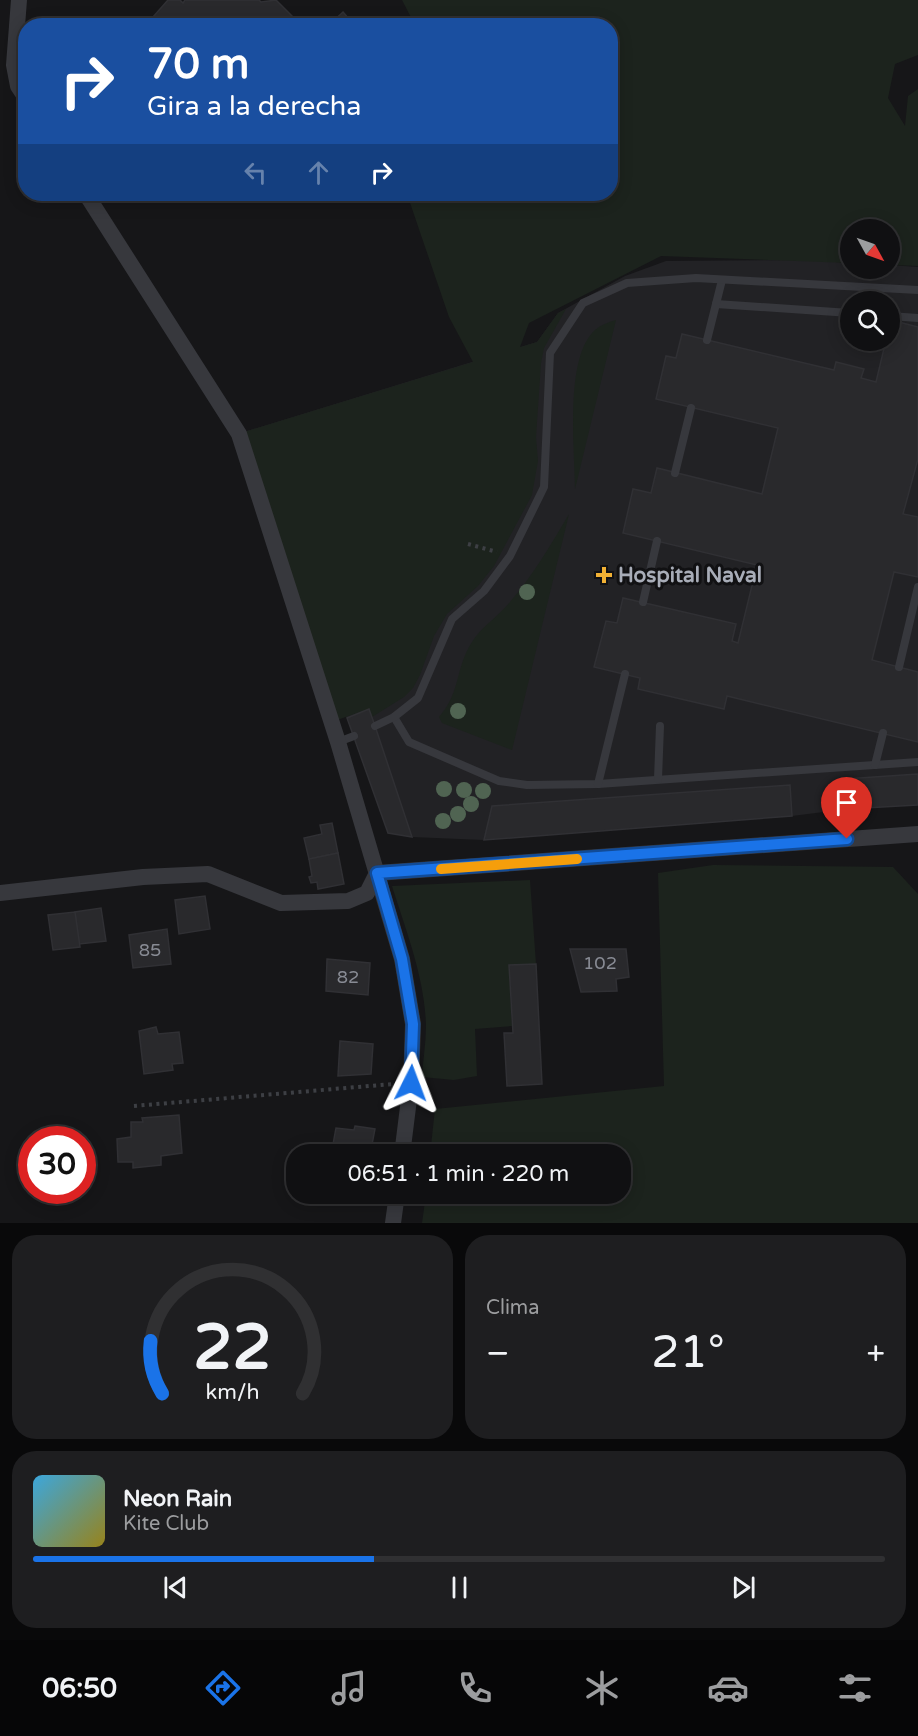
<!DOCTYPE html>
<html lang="es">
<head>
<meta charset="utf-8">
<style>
	:root { --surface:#101012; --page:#1e1e20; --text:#f1f3f6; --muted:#9c9d9f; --line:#303032; --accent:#1a73e8 }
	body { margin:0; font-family:"Varela Round",sans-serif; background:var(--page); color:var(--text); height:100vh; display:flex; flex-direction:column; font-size:22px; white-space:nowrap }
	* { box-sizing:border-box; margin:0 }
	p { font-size:20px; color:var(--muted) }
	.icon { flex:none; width:33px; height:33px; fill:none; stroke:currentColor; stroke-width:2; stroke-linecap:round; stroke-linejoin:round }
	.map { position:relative; height:1223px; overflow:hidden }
	.side { display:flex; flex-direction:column; gap:12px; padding:12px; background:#09090a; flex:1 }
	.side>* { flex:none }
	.top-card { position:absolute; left:18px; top:18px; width:600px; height:183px; border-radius:24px; box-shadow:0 3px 15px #0003,0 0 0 2px var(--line); background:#1a4fa0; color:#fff; overflow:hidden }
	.needle { width:39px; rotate:130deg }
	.fabs { position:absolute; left:840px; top:219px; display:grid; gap:12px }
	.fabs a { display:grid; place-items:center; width:60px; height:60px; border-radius:50%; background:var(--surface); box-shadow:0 3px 15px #0003,0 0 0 2px var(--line); font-size:30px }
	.speed { position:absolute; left:18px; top:1126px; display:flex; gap:12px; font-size:30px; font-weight:700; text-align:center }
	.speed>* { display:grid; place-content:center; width:78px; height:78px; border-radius:50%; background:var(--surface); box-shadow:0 3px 15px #0003,0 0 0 2px var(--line); line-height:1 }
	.speed .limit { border:9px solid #d22; background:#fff; color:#111 }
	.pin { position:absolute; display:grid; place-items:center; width:51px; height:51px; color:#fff; margin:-62px -26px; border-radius:50% 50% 50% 0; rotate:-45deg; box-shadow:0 0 6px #0007 }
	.pin .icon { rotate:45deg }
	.me { position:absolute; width:66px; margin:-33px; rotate:3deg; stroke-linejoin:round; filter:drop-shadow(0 0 4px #0008) }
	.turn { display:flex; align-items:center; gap:21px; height:126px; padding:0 30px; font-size:27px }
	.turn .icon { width:78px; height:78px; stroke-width:2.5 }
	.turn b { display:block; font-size:42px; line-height:51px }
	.lanes { display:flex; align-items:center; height:57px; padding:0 30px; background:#0003; justify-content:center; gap:30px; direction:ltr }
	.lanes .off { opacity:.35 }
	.big { font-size:45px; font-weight:600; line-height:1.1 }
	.side .widget { flex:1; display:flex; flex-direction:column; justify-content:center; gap:9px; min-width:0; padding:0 21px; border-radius:24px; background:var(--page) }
	.side .dial { align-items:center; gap:0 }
	.dial svg { height:156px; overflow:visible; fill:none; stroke:var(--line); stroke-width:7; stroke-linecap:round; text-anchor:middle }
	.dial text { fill:var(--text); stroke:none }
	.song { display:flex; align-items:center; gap:18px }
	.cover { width:72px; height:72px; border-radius:9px; background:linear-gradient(135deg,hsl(200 70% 55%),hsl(50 70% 35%)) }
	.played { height:6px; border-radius:3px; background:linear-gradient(90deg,var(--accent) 40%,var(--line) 40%) }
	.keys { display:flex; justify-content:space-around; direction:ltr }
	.heat { display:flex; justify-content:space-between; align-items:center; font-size:33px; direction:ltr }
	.side .tiles { flex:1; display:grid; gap:12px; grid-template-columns:1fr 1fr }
	.widget:last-child { grid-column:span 2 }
	.trip { position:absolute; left:286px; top:1144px; width:345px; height:60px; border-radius:24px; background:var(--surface); box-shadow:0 3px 15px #0003,0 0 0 2px var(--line); font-weight:600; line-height:60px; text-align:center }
	.menu { display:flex; height:96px; justify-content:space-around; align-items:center; background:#060607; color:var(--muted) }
	.menu .icon { width:42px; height:42px }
	.menu .active { color:var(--accent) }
	.menu b { font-size:27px; color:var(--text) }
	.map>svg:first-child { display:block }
	.built { fill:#222225; fill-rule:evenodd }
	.green { fill:#1c231d }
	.building { fill:#29292c; stroke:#303034; stroke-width:1.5 }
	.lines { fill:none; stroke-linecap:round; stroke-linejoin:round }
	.path { stroke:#3d3f44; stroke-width:4; stroke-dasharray:3 4.5; stroke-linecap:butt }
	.lane { stroke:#37383d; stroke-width:8 }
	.street { stroke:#37383d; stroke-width:16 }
	.tree { fill:#506452 }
	.route-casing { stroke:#114b97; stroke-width:15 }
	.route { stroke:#1a73e8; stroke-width:10 }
	.slow { stroke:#f59e0b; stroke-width:10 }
	.poi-dot { fill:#f2b134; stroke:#111113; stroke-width:2 }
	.labels { text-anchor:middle; stroke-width:6; stroke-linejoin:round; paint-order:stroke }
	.number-label { font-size:18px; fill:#888b94 }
	.poi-label { font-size:21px; font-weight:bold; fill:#a8adb8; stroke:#111113; text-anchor:start }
</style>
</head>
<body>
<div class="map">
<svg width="918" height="1223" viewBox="0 0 918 1223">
	<rect width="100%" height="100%" fill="#161618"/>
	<path class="built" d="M808 260 850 263V268H890V265L918 267V805L847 809 792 816 484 840 412 837 388 833 244 432 537 342 558 313 625 276 666 261ZM850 302H890V340H850Z"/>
	<g class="green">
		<polygon points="402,0 918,0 918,55 895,64 888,98 905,126 908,96 918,89 918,266 890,265 890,230 850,230 850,263 661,256 529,323 520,347 537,342 558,313 566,309 544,348 541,363 536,437 538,461 532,495 494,566 478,586 447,614 434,636 420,675 413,688 404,697 372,717 369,709 337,720 244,432 473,362 449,317 407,194 610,194 610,26 415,25"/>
		<path d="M616 320 575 489C575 450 564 358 595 330 601 325 608 322 616 320Z"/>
		<path d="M569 514 512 750 442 723 439 717C461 692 455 668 472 642 482 626 498 617 510 602 533 575 551 545 569 514Z"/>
		<polygon points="713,865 893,867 918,894 918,1223 422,1223 426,1194 621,1194 621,1155 430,1155 435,1109 664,1086 658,873"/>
		<path d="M530 880 536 964 509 966 512 1026 475 1029 477 1076 454 1080 422 1077C423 1060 426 1043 426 1026 425 978 406 931 392 886Z"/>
	</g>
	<g class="building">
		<polygon points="168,0 180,0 183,3 185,0 259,0 261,2 276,0 295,19 292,22 296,26 145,26"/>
		<polygon points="343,12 355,26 328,26"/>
		<polygon points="891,320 918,327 918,459 903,514 918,517 918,577 894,572 872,660 918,672 918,742 727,696 724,709 638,689 640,678 594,667 606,621 617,623 623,598 736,624 732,641 738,643 757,565 623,533 633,489 651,493 657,468 762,494 778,428 656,399 666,356 676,358 682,334 834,370 836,362 864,369 861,378 876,382 886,340 890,340"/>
		<polygon points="369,709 375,726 412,837 388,833 347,718"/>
		<polygon points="918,774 918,805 847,809 845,779"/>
		<polygon points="790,785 792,816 484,840 492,806"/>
		<polygon points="332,823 338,853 309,859 304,838 322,834 320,825"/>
		<polygon points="338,853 344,884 318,889 317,882 311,883 309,877 312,876 309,859"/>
		<polygon points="205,896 210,929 179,934 175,900"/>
		<polygon points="101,908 106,941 79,944 75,912"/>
		<polygon points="75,912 80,947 53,950 48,915"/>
		<polygon points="167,929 171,964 133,968 129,935"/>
		<polygon points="570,949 626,949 629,977 616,979 617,991 581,992"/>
		<polygon points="327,959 370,963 368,995 326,991"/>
		<polygon points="536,964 542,1084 507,1086 504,1033 513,1033 509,965"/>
		<polygon points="156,1027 158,1034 179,1032 183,1063 172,1064 173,1070 144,1074 139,1031"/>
		<polygon points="340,1041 373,1044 371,1074 338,1076"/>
		<polygon points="179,1115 182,1153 161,1156 161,1165 133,1168 133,1162 118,1162 117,1139 131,1137 131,1122 143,1122 142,1118"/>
		<polygon points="355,1126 375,1129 370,1155 331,1155 336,1128 354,1130"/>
	</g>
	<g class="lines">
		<g class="path">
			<polyline points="468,544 497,552"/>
			<polyline points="134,1106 393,1084"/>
		</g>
		<g class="lane">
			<polyline points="716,304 850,313"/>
			<polyline points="890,316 918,318"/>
			<polyline points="707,340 722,280"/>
			<polyline points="675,473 691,408"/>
			<polyline points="643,602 657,541"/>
			<polyline points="899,667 918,587"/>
			<polyline points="394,717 409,742 499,781 527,785 598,784 918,762"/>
			<polyline points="375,726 394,717 418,698 452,619 484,591 510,556 544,487 550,353 583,303 627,283 696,278 918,290"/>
			<polyline points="338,742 354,736"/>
			<polyline points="875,765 883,733"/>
			<polyline points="658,779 660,726"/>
			<polyline points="598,784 625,674"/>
		</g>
		<g class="street">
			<polyline points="19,0 14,65 18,86 26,98"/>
			<polyline points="86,194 239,434 338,742 402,959 413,1024 411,1083 402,1155"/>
			<polyline points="0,893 143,877 208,874 281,903 348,901 367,893 377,873 918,834"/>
			<polyline points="393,1223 397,1194"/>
		</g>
	</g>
	<g class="tree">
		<circle cx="527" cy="592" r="8"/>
		<circle cx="458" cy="711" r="8"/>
		<circle cx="444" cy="789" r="8"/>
		<circle cx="464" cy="790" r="8"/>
		<circle cx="483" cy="791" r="8"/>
		<circle cx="471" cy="804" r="8"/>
		<circle cx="458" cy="814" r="8"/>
		<circle cx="443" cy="821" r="8"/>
	</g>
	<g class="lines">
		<defs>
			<polyline id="route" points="411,1083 413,1024 402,959 377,873 847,839"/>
		</defs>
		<use href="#route" class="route-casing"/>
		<use href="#route" class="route"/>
		<polyline class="slow" points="441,869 577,859"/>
	</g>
	<path class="poi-dot" d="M601 566h6v6h6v6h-6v6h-6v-6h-6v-6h6z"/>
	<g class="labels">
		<g class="number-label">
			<text x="150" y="956">85</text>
			<text x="600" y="969">102</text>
			<text x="348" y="983">82</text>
		</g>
		<g class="poi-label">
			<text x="618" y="582">Hospital Naval</text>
		</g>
	</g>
</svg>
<div class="fabs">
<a><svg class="needle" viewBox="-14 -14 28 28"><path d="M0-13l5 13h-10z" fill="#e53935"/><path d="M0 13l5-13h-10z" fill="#9c9d9f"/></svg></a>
<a><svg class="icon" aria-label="search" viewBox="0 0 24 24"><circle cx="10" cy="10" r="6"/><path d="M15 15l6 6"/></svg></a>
</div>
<div class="speed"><div class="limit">30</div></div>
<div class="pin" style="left:847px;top:839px;background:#d93025"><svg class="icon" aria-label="arrive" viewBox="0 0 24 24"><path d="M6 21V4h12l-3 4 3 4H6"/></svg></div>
<svg class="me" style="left:411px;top:1083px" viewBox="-20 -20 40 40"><path d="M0-17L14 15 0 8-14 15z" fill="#1a73e8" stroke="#fff" stroke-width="4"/></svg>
<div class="trip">06:51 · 1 min · 220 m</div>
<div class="top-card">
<div class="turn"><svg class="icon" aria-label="right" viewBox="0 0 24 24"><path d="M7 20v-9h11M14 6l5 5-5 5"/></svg><div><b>70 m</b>Gira a la derecha</div></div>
<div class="lanes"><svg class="icon off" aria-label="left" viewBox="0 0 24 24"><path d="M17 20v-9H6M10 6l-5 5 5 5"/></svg><svg class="icon off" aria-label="ahead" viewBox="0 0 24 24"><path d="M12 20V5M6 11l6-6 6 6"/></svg><svg class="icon" aria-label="right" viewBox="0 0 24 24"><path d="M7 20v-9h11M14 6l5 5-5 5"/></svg></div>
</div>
</div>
<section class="side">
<div class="tiles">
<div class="widget dial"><svg viewBox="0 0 100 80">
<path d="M14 69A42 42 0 1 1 86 69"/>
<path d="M14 69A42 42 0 0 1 8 42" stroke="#1a73e8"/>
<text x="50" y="56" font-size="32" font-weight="700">22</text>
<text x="50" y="72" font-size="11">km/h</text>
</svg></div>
<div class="widget"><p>Clima</p>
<div class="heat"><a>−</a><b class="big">21°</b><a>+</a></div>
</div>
<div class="widget">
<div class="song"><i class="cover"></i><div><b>Neon Rain</b><p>Kite Club</p></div></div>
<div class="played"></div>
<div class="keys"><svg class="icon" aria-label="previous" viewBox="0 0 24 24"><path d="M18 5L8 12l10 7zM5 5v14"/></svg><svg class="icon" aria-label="pause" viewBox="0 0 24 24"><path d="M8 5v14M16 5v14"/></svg><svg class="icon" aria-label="next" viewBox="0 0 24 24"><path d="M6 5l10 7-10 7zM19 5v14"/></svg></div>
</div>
</div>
</section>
<nav class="menu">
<b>06:50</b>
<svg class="icon active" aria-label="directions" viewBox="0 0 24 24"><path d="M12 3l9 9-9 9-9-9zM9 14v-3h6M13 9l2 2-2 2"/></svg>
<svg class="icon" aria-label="music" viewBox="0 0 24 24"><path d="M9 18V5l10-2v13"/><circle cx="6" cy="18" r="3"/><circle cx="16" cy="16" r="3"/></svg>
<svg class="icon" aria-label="phone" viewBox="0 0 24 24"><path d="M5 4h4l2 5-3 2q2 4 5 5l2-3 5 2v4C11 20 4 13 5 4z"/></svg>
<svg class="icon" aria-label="climate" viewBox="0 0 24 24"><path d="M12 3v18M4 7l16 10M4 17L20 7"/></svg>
<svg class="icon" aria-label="car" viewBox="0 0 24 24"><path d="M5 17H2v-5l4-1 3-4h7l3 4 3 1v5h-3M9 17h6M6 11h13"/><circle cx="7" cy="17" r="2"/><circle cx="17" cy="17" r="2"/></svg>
<svg class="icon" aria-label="filters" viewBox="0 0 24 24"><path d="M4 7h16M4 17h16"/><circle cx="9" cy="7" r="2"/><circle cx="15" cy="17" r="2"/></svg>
</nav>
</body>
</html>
